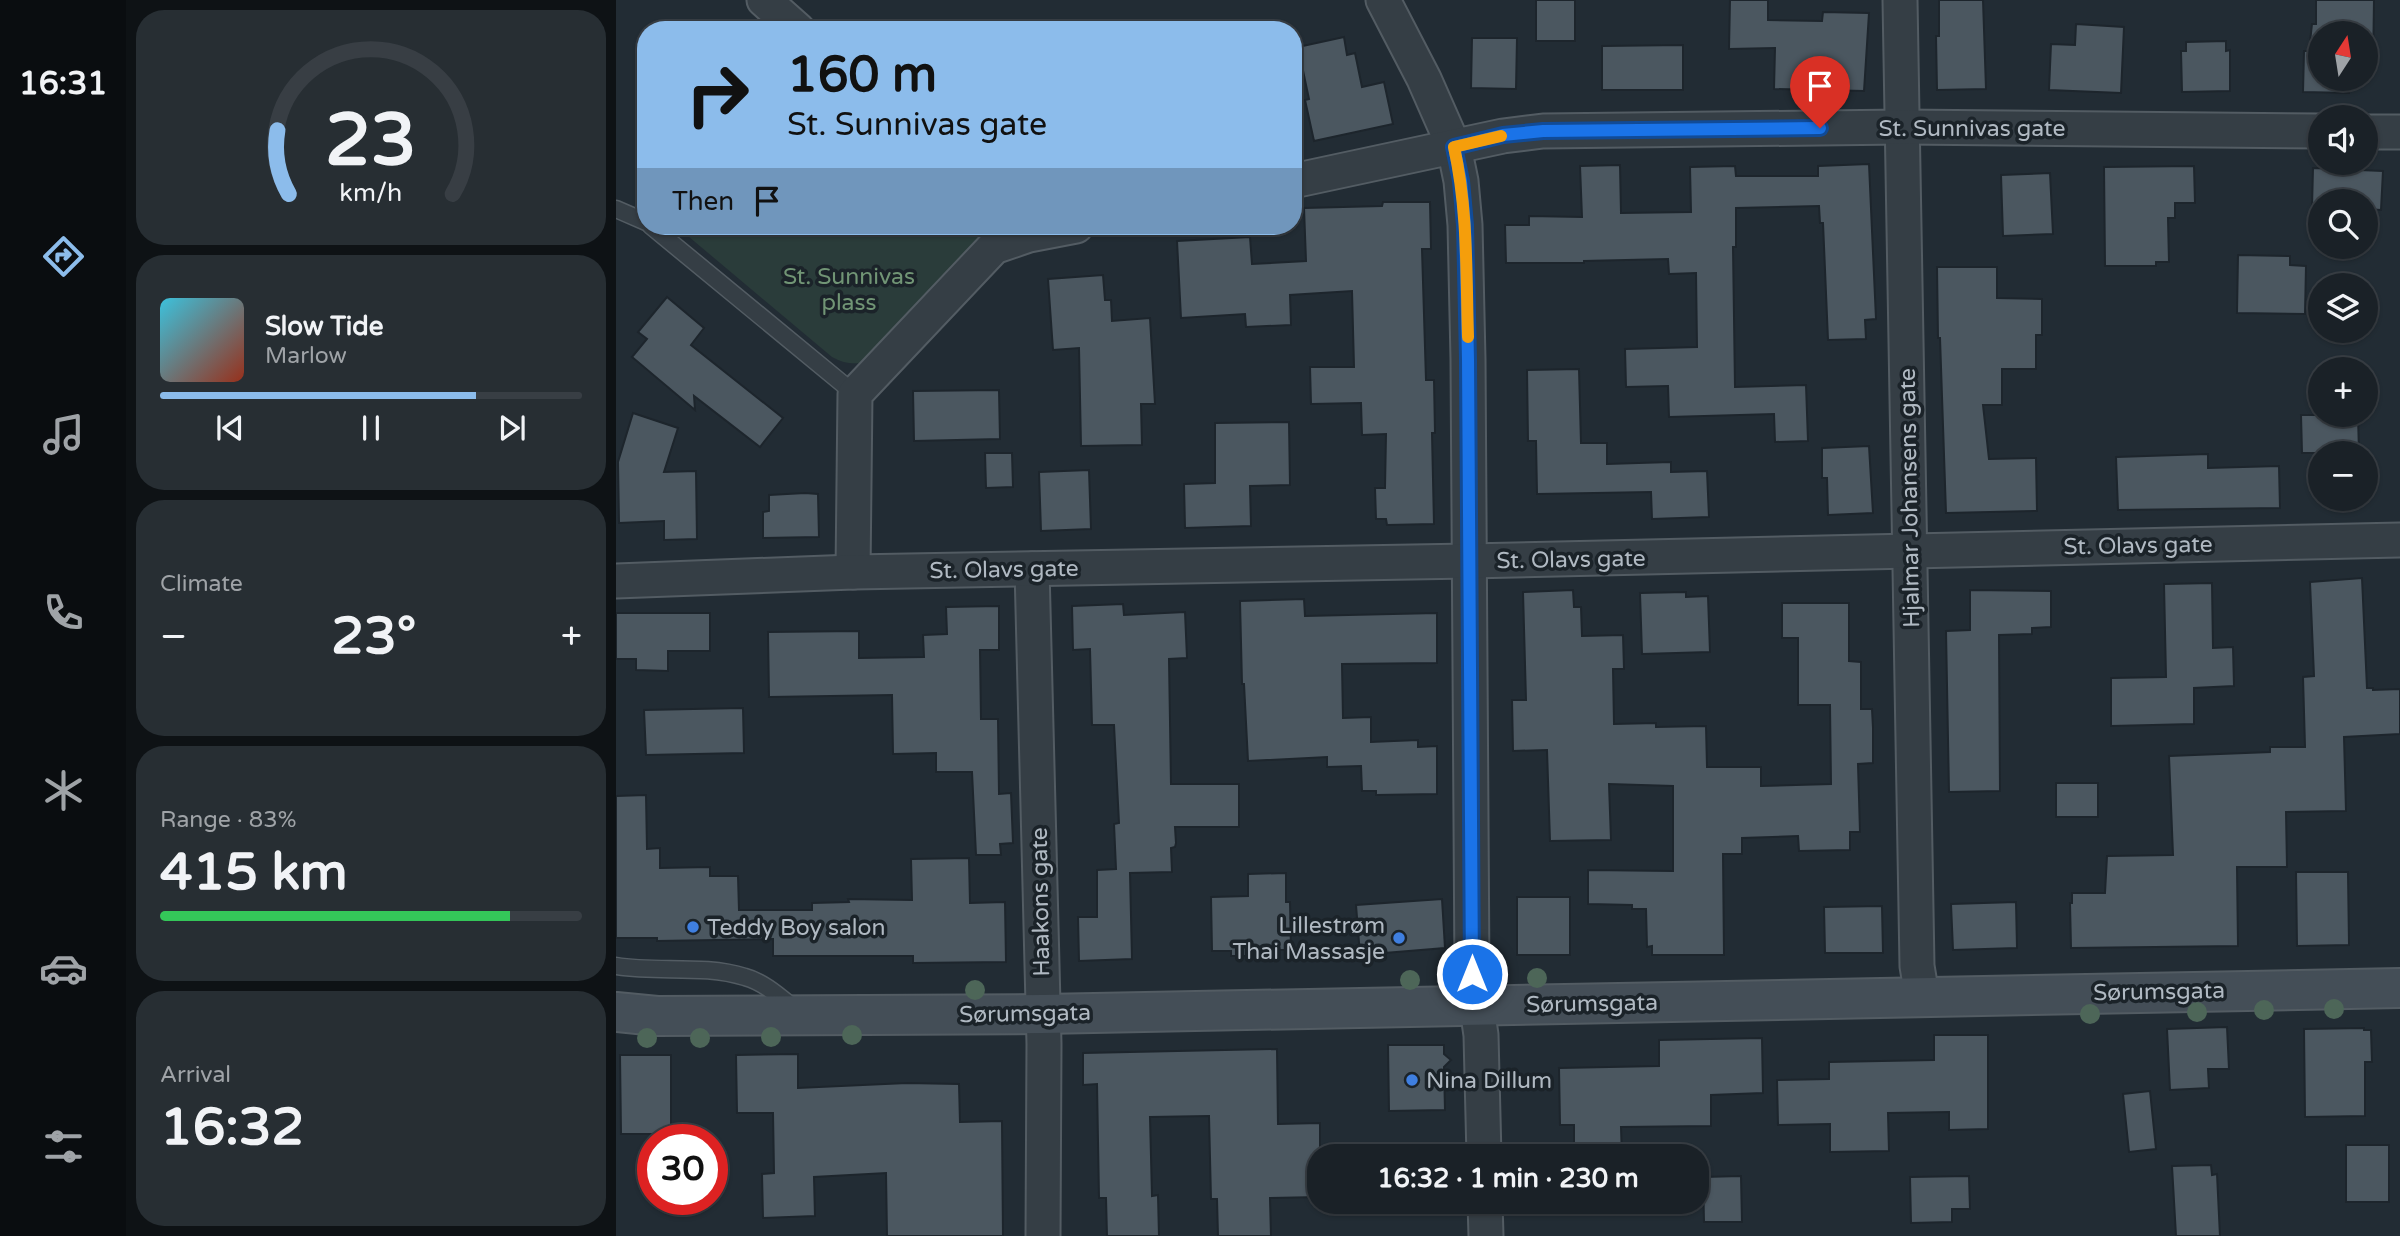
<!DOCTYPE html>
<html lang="en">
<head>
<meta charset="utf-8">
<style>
	:root { --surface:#1a2127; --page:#272e33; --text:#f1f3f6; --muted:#9fa3a7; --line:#383e44; --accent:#8cbceb }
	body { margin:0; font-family:"Varela Round",sans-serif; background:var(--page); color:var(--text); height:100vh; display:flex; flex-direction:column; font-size:26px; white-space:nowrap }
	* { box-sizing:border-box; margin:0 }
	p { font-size:23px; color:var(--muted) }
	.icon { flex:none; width:38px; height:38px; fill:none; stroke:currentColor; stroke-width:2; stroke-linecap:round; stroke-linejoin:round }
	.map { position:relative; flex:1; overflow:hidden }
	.side { display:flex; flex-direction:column; gap:10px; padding:10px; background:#0e1215; width:490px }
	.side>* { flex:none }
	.hud { position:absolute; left:21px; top:21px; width:665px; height:214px; border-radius:28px; box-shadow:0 2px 5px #0004,0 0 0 2px var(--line); background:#8cbceb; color:#111; overflow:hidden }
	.needle { width:46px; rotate:12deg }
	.fabs { position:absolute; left:1692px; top:21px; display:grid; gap:14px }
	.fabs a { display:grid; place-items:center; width:70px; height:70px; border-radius:50%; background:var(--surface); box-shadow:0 2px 5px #0004,0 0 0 2px var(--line); font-size:35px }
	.speed { position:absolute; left:21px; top:1124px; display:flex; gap:14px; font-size:35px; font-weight:700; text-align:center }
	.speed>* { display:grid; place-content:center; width:91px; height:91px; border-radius:50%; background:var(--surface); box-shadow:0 2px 5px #0004,0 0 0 2px var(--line); line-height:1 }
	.speed .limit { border:10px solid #d22; background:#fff; color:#111 }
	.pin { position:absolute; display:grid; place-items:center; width:60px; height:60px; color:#fff; margin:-72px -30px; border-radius:50% 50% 50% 0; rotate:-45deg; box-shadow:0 0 7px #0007 }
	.pin .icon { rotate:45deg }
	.me { position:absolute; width:77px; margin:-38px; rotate:0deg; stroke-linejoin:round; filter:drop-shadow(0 0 5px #0008) }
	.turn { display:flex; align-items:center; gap:24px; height:147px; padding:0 35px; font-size:32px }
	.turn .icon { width:91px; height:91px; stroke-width:2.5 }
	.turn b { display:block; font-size:49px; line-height:60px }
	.then { display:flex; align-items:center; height:66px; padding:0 35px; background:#0003; gap:14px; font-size:26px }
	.big { font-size:52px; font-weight:700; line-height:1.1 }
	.side .card { flex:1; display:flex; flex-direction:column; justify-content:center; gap:10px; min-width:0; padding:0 24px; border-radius:28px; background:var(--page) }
	.side .dial { align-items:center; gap:0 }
	.dial svg { height:182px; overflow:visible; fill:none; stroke:var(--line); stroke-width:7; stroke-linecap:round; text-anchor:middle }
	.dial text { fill:var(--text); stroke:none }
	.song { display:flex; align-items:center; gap:21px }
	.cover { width:84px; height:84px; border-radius:10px; background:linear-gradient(135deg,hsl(190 70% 55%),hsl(10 70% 35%)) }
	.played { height:7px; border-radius:4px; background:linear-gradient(90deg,var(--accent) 75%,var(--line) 75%) }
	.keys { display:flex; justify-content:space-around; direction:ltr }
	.heat { display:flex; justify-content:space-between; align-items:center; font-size:38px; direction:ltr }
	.charge { height:10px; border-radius:5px; background:linear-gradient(90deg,#34c759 83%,var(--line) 0) }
	.trip { position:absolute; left:691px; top:1144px; width:402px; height:70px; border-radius:28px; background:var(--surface); box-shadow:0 2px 5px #0004,0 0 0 2px var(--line); font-weight:700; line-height:70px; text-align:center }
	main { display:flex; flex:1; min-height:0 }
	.menu { display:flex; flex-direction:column; width:126px; justify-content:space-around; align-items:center; background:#0a0d10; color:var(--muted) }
	.menu .icon { width:49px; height:49px }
	.menu .current { color:var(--accent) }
	.menu b { font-size:32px; color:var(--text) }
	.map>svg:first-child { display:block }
	.green { fill:#2a3c3a }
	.building { fill:#4b5760; stroke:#1d252c; stroke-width:2 }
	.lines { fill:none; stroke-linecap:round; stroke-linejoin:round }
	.service-casing { stroke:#535c63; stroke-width:19 }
	.minor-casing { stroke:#535c63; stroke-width:37 }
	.secondary-casing { stroke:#535c63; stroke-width:42 }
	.service { stroke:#353e45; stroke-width:16 }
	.minor { stroke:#353e45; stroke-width:33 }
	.secondary { stroke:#444e57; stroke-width:38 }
	.tree { fill:#4d6658 }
	.route-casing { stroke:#114b97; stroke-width:18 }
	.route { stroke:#1a73e8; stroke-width:12 }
	.slow { stroke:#f59e0b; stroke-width:12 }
	.shop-dot { fill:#3f7fe0; stroke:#1b2329; stroke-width:2.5 }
	.labels { text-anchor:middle; stroke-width:7; stroke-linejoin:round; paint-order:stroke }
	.street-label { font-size:23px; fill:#b0b9c2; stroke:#1b2329 }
	.park-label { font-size:23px; fill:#719575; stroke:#1b2329 }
	.poi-label { font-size:23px; fill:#b0b9c2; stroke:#1b2329; text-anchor:start }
</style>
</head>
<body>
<main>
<nav class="menu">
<b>16:31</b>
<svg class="icon current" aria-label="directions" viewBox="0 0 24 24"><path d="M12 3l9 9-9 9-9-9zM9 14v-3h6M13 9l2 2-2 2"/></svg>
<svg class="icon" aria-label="music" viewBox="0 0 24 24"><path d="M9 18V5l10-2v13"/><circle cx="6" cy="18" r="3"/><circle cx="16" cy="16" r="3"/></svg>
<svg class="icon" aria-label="phone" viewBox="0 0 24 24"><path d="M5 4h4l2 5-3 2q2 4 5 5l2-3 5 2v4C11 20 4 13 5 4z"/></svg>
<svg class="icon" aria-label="climate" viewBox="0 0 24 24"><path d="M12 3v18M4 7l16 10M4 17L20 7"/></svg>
<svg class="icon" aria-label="car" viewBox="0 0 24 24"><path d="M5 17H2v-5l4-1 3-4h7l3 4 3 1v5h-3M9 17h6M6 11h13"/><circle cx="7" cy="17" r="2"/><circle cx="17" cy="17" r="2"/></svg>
<svg class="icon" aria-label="filters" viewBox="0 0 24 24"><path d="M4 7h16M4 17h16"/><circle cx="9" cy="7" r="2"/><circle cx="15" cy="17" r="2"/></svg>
</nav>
<section class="side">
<div class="card dial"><svg viewBox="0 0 100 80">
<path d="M14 69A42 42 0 1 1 86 69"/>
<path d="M14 69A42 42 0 0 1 9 41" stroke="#8cbceb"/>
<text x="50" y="56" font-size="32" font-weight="700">23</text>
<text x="50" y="72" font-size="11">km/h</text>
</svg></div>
<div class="card">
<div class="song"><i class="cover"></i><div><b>Slow Tide</b><p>Marlow</p></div></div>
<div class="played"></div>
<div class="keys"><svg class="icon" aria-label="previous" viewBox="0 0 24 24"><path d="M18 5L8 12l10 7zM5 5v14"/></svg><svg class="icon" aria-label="pause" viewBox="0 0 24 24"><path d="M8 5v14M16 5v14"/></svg><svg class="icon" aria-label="next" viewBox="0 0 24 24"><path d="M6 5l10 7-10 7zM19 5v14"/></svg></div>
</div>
<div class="card"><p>Climate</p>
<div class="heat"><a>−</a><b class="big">23°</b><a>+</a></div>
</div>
<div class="card"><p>Range · 83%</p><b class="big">415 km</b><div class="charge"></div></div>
<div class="card"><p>Arrival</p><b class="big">16:32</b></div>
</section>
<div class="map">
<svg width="1784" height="1236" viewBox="0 0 1784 1236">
	<rect width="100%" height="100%" fill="#222c34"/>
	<path class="green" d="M60 226H369L364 239 246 363C234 364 227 363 216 357Z"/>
	<g class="building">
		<rect x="920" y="0" width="39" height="41"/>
		<polygon points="1114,0 1152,0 1152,20 1206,21 1207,12 1253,13 1248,91 1158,89 1159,48 1113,49"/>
		<polygon points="1323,0 1367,0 1370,89 1321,90 1320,36 1323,36"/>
		<polygon points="1700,0 1758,0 1757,70 1750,70 1750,33 1704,33 1704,79 1733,79 1733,93 1687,92 1688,51 1693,51 1696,24 1700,24"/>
		<polygon points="1460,24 1508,27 1505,93 1433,90 1435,44 1459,45"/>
		<polygon points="728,37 731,55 739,53 746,87 768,82 777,124 698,141 689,100 693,99 682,47"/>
		<polygon points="856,38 901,38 900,89 855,88"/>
		<polygon points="1610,41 1610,51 1614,50 1614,91 1566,92 1565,51 1570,51 1570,42"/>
		<polygon points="1067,45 1067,90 986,90 986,46"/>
		<polygon points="1253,164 1260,319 1249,320 1250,339 1212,340 1207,223 1204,223 1203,206 1120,208 1120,247 1117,247 1119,387 1190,385 1192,441 1159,442 1158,414 1053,417 1052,386 1010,387 1009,349 1081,347 1080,273 1053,274 1052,259 968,261 968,263 890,263 889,225 913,225 913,216 966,217 964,166 1004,165 1005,213 1075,212 1074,167 1119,166 1120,176 1202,176 1202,166"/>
		<polygon points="1578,166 1579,203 1559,203 1559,218 1552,218 1553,262 1540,262 1540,266 1489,266 1488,167"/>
		<polygon points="1697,168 1767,171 1765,210 1750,209 1750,201 1704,201 1704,207 1696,207"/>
		<polygon points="1434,173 1437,234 1387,236 1385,175"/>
		<polygon points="767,202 814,202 815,249 806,249 810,380 818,380 819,433 816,433 818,524 771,525 770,519 760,519 759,488 769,488 770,434 746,435 745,403 695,404 694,367 738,367 736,291 674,295 675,325 630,327 629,314 565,318 561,241 634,237 636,264 690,261 688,208 766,206"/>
		<polygon points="1622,255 1674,256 1674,265 1690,266 1689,314 1621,313"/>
		<polygon points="1321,267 1381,267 1381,298 1426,299 1426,335 1420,335 1420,369 1386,369 1386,405 1367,405 1373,459 1420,458 1421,511 1330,513 1324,338 1322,338"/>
		<polygon points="487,275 489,300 495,300 496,321 534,318 539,404 525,404 526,445 465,446 463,348 437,350 432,279"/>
		<polygon points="51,297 88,328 75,345 167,418 144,447 78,396 79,410 16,357 31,339 22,332"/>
		<polygon points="963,369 965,443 991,443 991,464 1055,462 1055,472 1091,471 1093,517 1036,519 1035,492 921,494 920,441 912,441 911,370"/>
		<polygon points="383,390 384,439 298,441 297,391"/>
		<polygon points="17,413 62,428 48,472 80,471 81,539 48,540 48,521 3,523 2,462"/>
		<polygon points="1685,415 1742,415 1743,453 1686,453"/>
		<polygon points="673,422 674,485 634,486 635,526 569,528 568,484 599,483 599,423"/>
		<polygon points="1253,446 1257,513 1212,515 1211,478 1206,478 1206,448"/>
		<polygon points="369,453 396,453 397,487 370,488"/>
		<polygon points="1592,454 1592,468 1663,466 1664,508 1502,510 1500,457"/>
		<polygon points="473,470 475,529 425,531 423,472"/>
		<polygon points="189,493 202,494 203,537 147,538 147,512 153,511 153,495"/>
		<polygon points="1746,578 1751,688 1757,688 1757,690 1784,689 1784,734 1728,737 1730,811 1670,812 1671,867 1621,867 1622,946 1455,948 1454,903 1456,903 1456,893 1489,893 1491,856 1557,855 1553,756 1654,752 1654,747 1689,747 1687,677 1698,676 1694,582"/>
		<polygon points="1596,583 1597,648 1617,647 1618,686 1578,688 1578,724 1495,726 1495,678 1550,677 1548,584"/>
		<polygon points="957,590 958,607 965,607 966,636 1007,635 1008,669 997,669 998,724 1040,723 1040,727 1090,726 1091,767 1145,767 1145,786 1215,784 1214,705 1182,705 1182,638 1166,638 1166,603 1233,603 1233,661 1245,662 1245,709 1256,709 1257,728 1257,763 1242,764 1244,832 1234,832 1234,850 1183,851 1182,836 1126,838 1126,854 1107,854 1108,955 1036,955 1036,946 1031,947 1030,909 1016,909 1016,905 972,904 972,870 1057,871 1057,786 993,784 995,840 934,841 931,750 897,751 896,700 910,700 907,592"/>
		<polygon points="1354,590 1435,591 1435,627 1416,628 1416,634 1383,635 1384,791 1333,792 1330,631 1354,630"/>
		<polygon points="1070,592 1070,597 1092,596 1094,652 1026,654 1024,593"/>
		<polygon points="688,599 689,616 821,613 821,663 726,664 727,718 755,717 755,742 802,740 802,747 821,746 821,794 760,795 760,791 746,791 745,766 711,767 711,757 632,761 628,684 626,684 624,601"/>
		<polygon points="507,604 508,615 569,612 571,658 553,659 555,784 623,784 623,827 559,827 560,843 559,847 555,848 556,872 514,873 516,959 463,961 462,917 481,917 481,870 500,869 498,824 503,823 498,725 476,725 474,649 457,650 456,606"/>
		<polygon points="383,606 383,650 364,650 365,719 382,719 383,794 395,793 397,843 384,844 385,855 360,855 356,772 320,772 320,753 277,754 276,695 153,697 152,632 243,631 243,658 308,657 307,635 331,634 330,607"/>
		<polygon points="0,613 94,613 94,651 52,651 52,671 20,670 20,659 0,659"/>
		<polygon points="127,708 128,753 30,755 28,710"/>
		<rect x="1440" y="783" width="42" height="34"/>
		<polygon points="30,795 31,849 44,848 44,868 94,867 94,876 122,876 123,910 196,910 196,903 233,902 232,899 296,900 295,859 353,858 354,903 389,902 390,962 297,963 297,956 157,956 157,939 41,941 41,938 0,938 0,796"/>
		<polygon points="1680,872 1732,872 1733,945 1681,946"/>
		<polygon points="670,873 670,902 674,902 675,950 643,950 643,956 615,956 615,951 596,951 595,897 632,896 632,874"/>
		<rect x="901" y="897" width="53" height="58"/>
		<polygon points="826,899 829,948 744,955 740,905"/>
		<polygon points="1400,902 1401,948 1337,950 1335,904"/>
		<polygon points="1266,906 1267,953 1209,953 1208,907"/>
		<polygon points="1611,1027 1613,1069 1592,1069 1593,1088 1554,1090 1551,1029"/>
		<polygon points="1748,1028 1748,1030 1755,1030 1756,1062 1749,1062 1749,1116 1689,1117 1688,1029"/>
		<polygon points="1318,1035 1372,1035 1372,1129 1333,1130 1333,1112 1272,1113 1273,1151 1214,1152 1214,1124 1162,1125 1161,1080 1213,1079 1213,1062 1318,1060"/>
		<polygon points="1146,1038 1147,1093 1095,1095 1095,1126 1005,1127 1006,1157 958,1157 958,1125 944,1125 943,1068 1043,1066 1043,1040"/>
		<polygon points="772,1045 828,1045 828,1054 835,1060 828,1067 829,1110 773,1111"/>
		<polygon points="661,1049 662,1124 704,1123 704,1197 654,1198 655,1236 602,1236 601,1199 595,1199 593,1116 534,1117 536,1196 542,1195 543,1236 491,1236 490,1198 483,1198 481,1084 467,1085 467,1053"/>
		<polygon points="182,1054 182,1088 291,1083 343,1084 344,1122 386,1121 387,1236 271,1236 270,1173 198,1177 199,1216 147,1218 146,1174 158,1173 157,1113 121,1113 120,1055"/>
		<polygon points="4,1055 55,1055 55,1134 5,1134"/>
		<polygon points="1534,1091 1540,1149 1513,1152 1507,1094"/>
		<rect x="1730" y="1145" width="43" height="57"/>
		<polygon points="1595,1165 1596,1175 1601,1174 1604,1236 1560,1236 1556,1166"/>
		<polygon points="1125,1176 1126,1222 1088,1222 1087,1177"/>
		<polygon points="1353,1176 1354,1209 1336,1209 1336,1222 1295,1223 1294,1177"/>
	</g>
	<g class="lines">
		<defs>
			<g id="service">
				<polyline points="0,209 30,222"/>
				<polyline points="35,226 239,394"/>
				<path d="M0 966C42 973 87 964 129 977 148 982 164 997 179 1009"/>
			</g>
			<g id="minor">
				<polyline points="148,0 182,30"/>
				<polyline points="767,0 808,79 838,147 845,181 849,225 852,359 856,974 865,1035 868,1157"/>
				<polyline points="1284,0 1301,966 1306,996"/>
				<polyline points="1750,132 1784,132"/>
				<polyline points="677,181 887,136 927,131 1287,127 1704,131"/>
				<polyline points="416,569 428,1044 427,1236"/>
				<polyline points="237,572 239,394 378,247 413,235 460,226"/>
				<polyline points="0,581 237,572 853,561 1784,540"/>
				<polyline points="869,1202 870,1236"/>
			</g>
			<polyline id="secondary" points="0,1012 41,1016 427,1014 1784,988"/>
		</defs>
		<use href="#service" class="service-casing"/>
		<use href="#minor" class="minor-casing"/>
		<use href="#secondary" class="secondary-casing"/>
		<use href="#service" class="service"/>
		<use href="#minor" class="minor"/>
		<use href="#secondary" class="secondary"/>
	</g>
	<g class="tree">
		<circle cx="921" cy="978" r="10"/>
		<circle cx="794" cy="980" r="10"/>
		<circle cx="359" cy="990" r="10"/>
		<circle cx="1718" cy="1009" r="10"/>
		<circle cx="1648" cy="1010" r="10"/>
		<circle cx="1581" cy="1012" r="10"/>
		<circle cx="1474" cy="1014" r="10"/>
		<circle cx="236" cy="1035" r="10"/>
		<circle cx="155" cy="1037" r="10"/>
		<circle cx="31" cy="1038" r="10"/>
		<circle cx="84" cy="1038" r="10"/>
	</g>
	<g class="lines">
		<defs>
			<polyline id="route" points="856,974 852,359 849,225 845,181 838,147 887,135 927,131 1204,128"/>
		</defs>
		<use href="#route" class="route-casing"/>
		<use href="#route" class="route"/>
		<path class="slow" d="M852 337C850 273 852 210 838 147L885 136"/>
	</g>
	<g class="shop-dot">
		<circle cx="77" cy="927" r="7"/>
		<circle cx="783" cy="938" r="7"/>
		<circle cx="796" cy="1080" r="7"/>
	</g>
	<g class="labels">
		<g class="street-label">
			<text x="1356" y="136">St. Sunnivas gate</text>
			<text transform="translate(1293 498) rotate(-91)" y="8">Hjalmar Johansens gate</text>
			<text transform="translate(1522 545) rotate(-1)" y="8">St. Olavs gate</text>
			<text transform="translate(955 559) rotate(-1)" y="8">St. Olavs gate</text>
			<text transform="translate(388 569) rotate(-1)" y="8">St. Olavs gate</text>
			<text transform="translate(424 902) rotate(-91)" y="8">Haakons gate</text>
			<text transform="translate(1543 991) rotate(-1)" y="8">Sørumsgata</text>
			<text transform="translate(976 1003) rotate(-1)" y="8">Sørumsgata</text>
			<text transform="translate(409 1013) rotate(-1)" y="8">Sørumsgata</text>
		</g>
		<g class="park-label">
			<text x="233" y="284">St. Sunnivas<tspan x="233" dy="26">plass</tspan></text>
		</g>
		<g class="poi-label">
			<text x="769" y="933" text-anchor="end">Lillestrøm<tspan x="769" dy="26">Thai Massasje</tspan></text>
			<text x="91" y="935">Teddy Boy salon</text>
			<text x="810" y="1088">Nina Dillum</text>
		</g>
	</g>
</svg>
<div class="fabs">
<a><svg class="needle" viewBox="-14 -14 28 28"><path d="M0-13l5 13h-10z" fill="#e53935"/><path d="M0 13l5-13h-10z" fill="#9fa3a7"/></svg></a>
<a><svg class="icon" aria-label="sound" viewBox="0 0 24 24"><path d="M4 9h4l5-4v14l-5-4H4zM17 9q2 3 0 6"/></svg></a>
<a><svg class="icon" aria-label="search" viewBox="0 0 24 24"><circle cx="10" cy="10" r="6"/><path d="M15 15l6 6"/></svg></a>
<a><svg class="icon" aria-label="layers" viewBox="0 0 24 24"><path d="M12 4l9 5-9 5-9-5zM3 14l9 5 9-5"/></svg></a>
<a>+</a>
<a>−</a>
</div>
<div class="speed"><div class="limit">30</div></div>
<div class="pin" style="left:1204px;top:128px;background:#d93025"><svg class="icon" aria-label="arrive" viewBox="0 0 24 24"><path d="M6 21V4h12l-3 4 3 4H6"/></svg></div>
<svg class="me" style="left:856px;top:974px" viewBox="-20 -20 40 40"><circle r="17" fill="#1a73e8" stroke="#fff" stroke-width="3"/><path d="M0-11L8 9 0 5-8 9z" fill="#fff"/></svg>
<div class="trip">16:32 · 1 min · 230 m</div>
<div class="hud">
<div class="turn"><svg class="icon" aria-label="right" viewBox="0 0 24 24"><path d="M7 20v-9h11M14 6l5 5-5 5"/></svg><div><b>160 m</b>St. Sunnivas gate</div></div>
<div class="then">Then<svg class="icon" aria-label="arrive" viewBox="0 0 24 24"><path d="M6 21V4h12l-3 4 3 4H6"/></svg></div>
</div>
</div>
</main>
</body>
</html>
